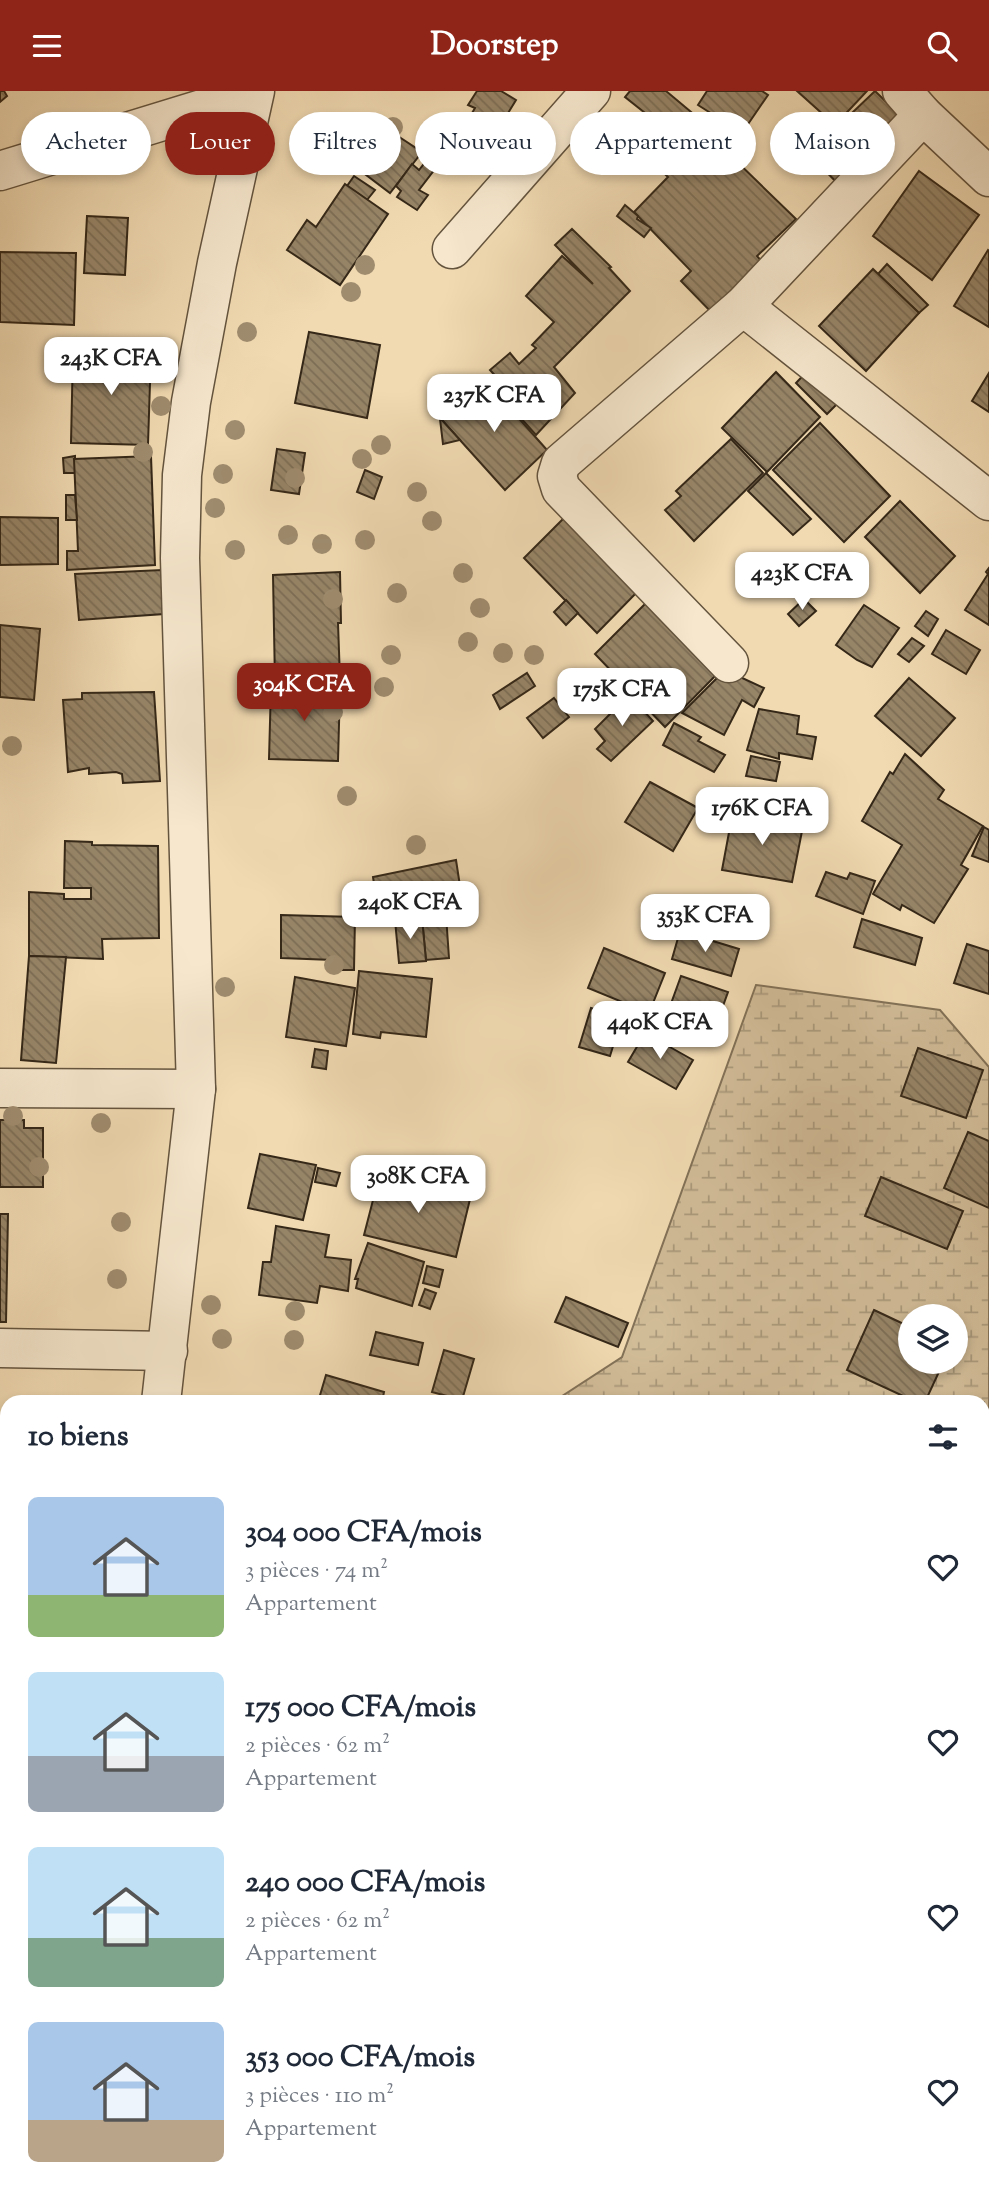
<!DOCTYPE html>
<html lang="fr">
<meta charset="utf-8">
<style>
body{margin:0;font-family:"Sorts Mill Goudy",serif;background:#f6f6f7;color:#1f2937;height:100vh;display:flex;flex-direction:column;font-size:26px;white-space:nowrap}
*{box-sizing:border-box;margin:0}
p{font-size:23px;color:#747a83}
.icon{flex:none;width:38px;height:38px;fill:none;stroke:currentColor;stroke-width:2;stroke-linecap:round;stroke-linejoin:round}
.map{position:relative;flex:1;overflow:hidden}
.panel{position:absolute;left:0px;top:1304px;width:990px;height:800px;display:flex;flex-direction:column;background:#fff;border-radius:21px 21px 0 0;box-shadow:0 4px 10px #0003}
.panel>*{flex:none}
.guide{position:absolute;left:21px;top:21px;width:948px;height:63px;display:flex;gap:14px}
.fabs{position:absolute;left:898px;top:1213px;display:grid;gap:14px}
.fabs a{display:grid;place-items:center;width:70px;height:70px;border-radius:50%;background:#fff;box-shadow:0 4px 10px #0003;font-size:35px}
.price{position:absolute;translate:-50% -60px;padding:0 16px;border-radius:14px;background:#fff;color:#222;font-size:23px;line-height:46px;filter:drop-shadow(0 2px 4px #0008)}
.price::after{content:'';position:absolute;left:50%;top:42px;width:21px;height:16px;margin-left:-10px;background:inherit;clip-path:polygon(0 0,100% 0,50% 100%)}
.price.active{background:#8f2418;color:#fff}
ul{padding:0;list-style:none}
li{display:flex;align-items:center;gap:21px;height:175px;padding:0 28px}
li span{display:grid;place-items:center;flex:none;width:196px;height:140px;border-radius:10px;color:#555}
li>.icon{margin-inline-start:auto}
span .icon{width:84px;height:84px;fill:#fffc;stroke-width:1}
li b{font-size:30px}
h2{display:flex;justify-content:space-between;align-items:center;height:84px;padding:0 28px;font-size:30px}
.tag{padding:0 24px;border-radius:32px;background:#fff;box-shadow:0 4px 10px #0003;font-size:24px;line-height:63px}
.tag.active{background:#8f2418;color:#fff}
header{display:flex;justify-content:space-between;align-items:center;height:91px;padding:0 28px;background:#8f2418;color:#fff;font-size:32px;font-weight:700}
.map>svg:first-child{display:block}
</style>
<header><svg class="icon" aria-label="menu" viewBox="0 0 24 24"><path d="M4 6h16M4 12h16M4 18h16"/></svg>Doorstep<svg class="icon" aria-label="search" viewBox="0 0 24 24"><circle cx="10" cy="10" r="6"/><path d="M15 15l6 6"/></svg></header>
<div class="map">
<svg width="989" height="2103" viewBox="0 0 989 2103">
<defs>
<pattern id="wetland-marsh" width="20" height="14" patternUnits="userSpaceOnUse" patternTransform="scale(1.75)"><rect width="20" height="14" fill="#d1bc98"/><path d="M1 5h8M5 5V1M11 12h8M15 12V8" fill="none" stroke="#aa997b"/></pattern>
<pattern id="building-back-hatch" width="6" height="6" patternUnits="userSpaceOnUse" patternTransform="scale(1.75)"><rect width="6" height="6" fill="#978568"/><path d="M-1 5l2 2M0 0l6 6M5-1l2 2" fill="none" stroke="#7c6d55"/></pattern>
</defs>
<rect width="100%" height="100%" fill="#f1dab2"/>
<filter id="stains"><feTurbulence type="fractalNoise" baseFrequency=".00286" numOctaves="4"/><feColorMatrix values="0 0 0 0 .2 0 0 0 0 .09 0 0 0 0 .02 0 0 0 .5 -.17"/></filter>
<radialGradient id="worn" r=".72"><stop offset=".6" stop-color="#630" stop-opacity="0"/><stop offset="1" stop-color="#630" stop-opacity=".3"/></radialGradient>
<path fill="url(#wetland-marsh)" stroke="#837258" stroke-width="2" fill-rule="evenodd" d="M756 894 940 919 989 976V2103H154L153 2097 984 2096V1311H553L622 1266ZM910 1225H956V1270H910Z"/>
<g fill="none" stroke-linecap="round" stroke-linejoin="round">
<g stroke="#7f6e55" stroke-width="10">
<path d="M984 1498H989"/>
<path d="M0 1764 7 1769"/>
<path d="M0 1903 7 1898"/>
</g>
</g>
<g fill="url(#building-back-hatch)" stroke="#352818" stroke-width="2">
<path d="M0 0H4L7 5 0 11Z"/>
<path d="M477 0H501L516 9 494 45 468 29 475 17 468 14Z"/>
<path d="M630 0H666L733 56 716 76 717 77 730 64 796 128 757 165 769 179 719 229 681 190 691 180 634 121 668 86 640 60 664 37 625 6Z"/>
<path d="M707 0H762L768 4 742 42 698 14Z"/>
<path d="M797 0H867L835 34Z"/>
<path d="M875 0 910 34 843 98 809 63Z"/>
<path d="M378 32 422 61 390 102 349 71Z"/>
<path d="M451 38 461 44 419 99 428 104 417 119 397 106 401 100 396 95 412 73 419 79Z"/>
<path d="M487 41 506 53 495 69 478 57Z"/>
<path d="M919 80 979 124 932 189 873 145Z"/>
<path d="M354 85 375 99 367 109 347 95Z"/>
<path d="M345 93 388 123 340 194 287 159 307 129 316 136Z"/>
<path d="M625 114 638 125 637 128 651 137 644 146 617 125Z"/>
<path d="M87 125 128 127 125 184 84 182Z"/>
<path d="M572 138 611 176 609 177 630 200 554 276 575 302 536 344 494 297 501 291 490 279 510 262 519 273 536 257 532 254 554 231 526 205 562 165 593 193 555 154Z"/>
<path d="M988 159 989 160V236L954 215Z"/>
<path d="M0 161 76 162 74 234 0 231Z"/>
<path d="M887 173 928 214 919 222 878 183Z"/>
<path d="M873 178 919 222 866 280 819 235Z"/>
<path d="M309 241 380 254 367 327 295 312Z"/>
<path d="M73 259 151 261 148 354 71 352Z"/>
<path d="M814 273 845 305 827 323 796 292Z"/>
<path d="M776 281 820 326 767 381 722 337Z"/>
<path d="M989 282V321L972 310Z"/>
<path d="M483 287 547 359 505 399 441 328Z"/>
<path d="M440 328H441L460 349 443 353Z"/>
<path d="M820 332 890 405 844 451 773 379Z"/>
<path d="M731 348 763 382 694 450 665 419 681 405 676 400Z"/>
<path d="M277 358 305 362 299 403 271 399Z"/>
<path d="M75 365V382H64L63 367Z"/>
<path d="M151 365 155 474 67 479V460H78L74 368Z"/>
<path d="M365 379 382 386 374 408 357 401Z"/>
<path d="M766 382 811 428 793 444 748 400Z"/>
<path d="M66 404H75L77 429H66Z"/>
<path d="M900 410 955 465 920 502 865 446Z"/>
<path d="M569 422 642 496 597 542 524 467Z"/>
<path d="M0 426 58 427V473L0 474Z"/>
<path d="M989 477V534L965 519 988 483 986 481Z"/>
<path d="M162 479 164 523 79 529 75 483Z"/>
<path d="M340 481 341 532H338L340 588 275 592 273 484Z"/>
<path d="M650 508 721 579 665 636 595 563Z"/>
<path d="M804 508 816 520 799 535 788 523Z"/>
<path d="M566 509 578 522 566 534 554 521Z"/>
<path d="M864 514 899 537 872 576 857 569 836 554Z"/>
<path d="M926 520 938 528 928 545 915 535Z"/>
<path d="M0 534 40 538 34 609 0 606Z"/>
<path d="M946 539 980 559 966 583 932 563Z"/>
<path d="M912 547 924 555 909 571 898 563Z"/>
<path d="M725 579 764 597 754 616 742 609 724 644 682 622Z"/>
<path d="M527 582 535 595 500 618 493 604Z"/>
<path d="M909 587 955 627 921 665 875 625Z"/>
<path d="M271 595 340 597 338 670 269 668Z"/>
<path d="M154 601 160 690 123 692 122 683 116 681 89 683V677L68 681 63 609 82 608V602Z"/>
<path d="M629 604 653 630 611 670 597 658 605 650 595 638Z"/>
<path d="M554 607 569 626 543 647 527 627Z"/>
<path d="M759 618 799 625 797 643 816 646 812 668 779 662V668L747 659Z"/>
<path d="M674 632 701 646 698 650 725 664 714 681 663 654Z"/>
<path d="M905 663 944 699 938 708 983 735 961 774 968 778 934 832 902 814 900 819 873 803 902 754 862 730 890 681 893 683Z"/>
<path d="M751 665 780 671 776 690 746 685Z"/>
<path d="M650 691 698 717 673 760 625 731Z"/>
<path d="M733 720 803 735 792 791 722 779Z"/>
<path d="M984 736 989 739V771L972 765Z"/>
<path d="M65 750 92 751V754L158 755 159 847 102 848 103 868 29 865V801L64 803V808H91V797H64Z"/>
<path d="M456 769 460 795 377 812 373 786Z"/>
<path d="M826 781 847 788 850 782 875 790 863 823 816 805Z"/>
<path d="M281 824 355 826 354 879H333V869L281 867Z"/>
<path d="M446 824 449 867 426 869 422 827Z"/>
<path d="M422 827 426 870 399 872 395 829Z"/>
<path d="M862 828 922 847 915 874 854 856Z"/>
<path d="M680 840 739 858 731 885 672 868Z"/>
<path d="M967 853 989 860V903L954 892Z"/>
<path d="M604 857 665 882 649 922 588 897Z"/>
<path d="M29 865 66 866 56 972 21 969Z"/>
<path d="M359 880 432 888 426 946 381 941 380 947 353 943Z"/>
<path d="M681 885 728 901 711 948 664 932Z"/>
<path d="M295 886 355 897 346 955 286 946Z"/>
<path d="M591 917 622 926 610 965 579 956Z"/>
<path d="M645 942 693 969 676 998 628 971Z"/>
<path d="M918 957 983 979 966 1027 901 1005Z"/>
<path d="M315 958 328 960 326 978 312 976Z"/>
<path d="M0 1029H24V1037H43V1096H0Z"/>
<path d="M968 1041 989 1050V1117L944 1097Z"/>
<path d="M260 1063 316 1074 303 1129 248 1117Z"/>
<path d="M318 1077 340 1082 336 1095 315 1091Z"/>
<path d="M380 1082 471 1104 456 1166 364 1144Z"/>
<path d="M881 1086 963 1120 947 1158 865 1125Z"/>
<path d="M0 1123H8L6 1231H0Z"/>
<path d="M276 1135 329 1144 325 1166 351 1169 348 1200 320 1195 317 1212 259 1204 263 1171H271Z"/>
<path d="M368 1152 424 1171 412 1215 356 1197 358 1188H355Z"/>
<path d="M427 1175 443 1179 439 1196 423 1192Z"/>
<path d="M425 1198 436 1202 430 1218 419 1214Z"/>
<path d="M566 1206 628 1232 618 1256 555 1231Z"/>
<path d="M874 1219 910 1236V1270H944L925 1311H916L847 1279Z"/>
<path d="M376 1241 423 1252 418 1274 370 1264Z"/>
<path d="M444 1259 474 1268 462 1309 432 1301Z"/>
<path d="M326 1284 384 1301 382 1311H318Z"/>
<path d="M0 1474 7 1487V1550L4 1552 0 1543Z"/>
<path d="M988 1802H989V1943H984V1891Z"/>
</g>
<g fill="none" stroke-linecap="round" stroke-linejoin="round">
<defs>
<g id="minor">
<path d="M902 0 923 24 989 86"/>
<path d="M0 80 254 2"/>
<path d="M452 158 591 0"/>
<path d="M743 215 989 410"/>
<path d="M729 572 561 398 557 385 561 372 743 215 923 24"/>
<path d="M0 997 196 998"/>
<path d="M0 1257 168 1260"/>
<path d="M161 1311 196 998 180 467 182 384 191 311 217 172 255 0"/>
<path d="M136 2096V2103"/>
<path d="M557 2103V2096"/>
<path d="M888 2103V2096"/>
</g>
</defs>
<use href="#minor" stroke="#64543e" stroke-width="41"/>
<use href="#minor" stroke="#f6e7cd" stroke-width="38"/>
</g>
<g fill="#9f8c6f">
<circle cx="393" cy="36" r="10"/>
<circle cx="365" cy="174" r="10"/>
<circle cx="351" cy="201" r="10"/>
<circle cx="247" cy="241" r="10"/>
<circle cx="161" cy="315" r="10"/>
<circle cx="235" cy="339" r="10"/>
<circle cx="381" cy="354" r="10"/>
<circle cx="143" cy="361" r="10"/>
<circle cx="362" cy="368" r="10"/>
<circle cx="223" cy="383" r="10"/>
<circle cx="295" cy="387" r="10"/>
<circle cx="417" cy="401" r="10"/>
<circle cx="215" cy="417" r="10"/>
<circle cx="432" cy="430" r="10"/>
<circle cx="288" cy="444" r="10"/>
<circle cx="365" cy="449" r="10"/>
<circle cx="322" cy="453" r="10"/>
<circle cx="235" cy="459" r="10"/>
<circle cx="463" cy="482" r="10"/>
<circle cx="397" cy="502" r="10"/>
<circle cx="333" cy="508" r="10"/>
<circle cx="480" cy="517" r="10"/>
<circle cx="468" cy="551" r="10"/>
<circle cx="503" cy="562" r="10"/>
<circle cx="391" cy="564" r="10"/>
<circle cx="534" cy="564" r="10"/>
<circle cx="384" cy="596" r="10"/>
<circle cx="333" cy="621" r="10"/>
<circle cx="12" cy="655" r="10"/>
<circle cx="347" cy="705" r="10"/>
<circle cx="416" cy="754" r="10"/>
<circle cx="334" cy="874" r="10"/>
<circle cx="225" cy="896" r="10"/>
<circle cx="13" cy="1025" r="10"/>
<circle cx="101" cy="1032" r="10"/>
<circle cx="39" cy="1076" r="10"/>
<circle cx="121" cy="1131" r="10"/>
<circle cx="117" cy="1188" r="10"/>
<circle cx="211" cy="1214" r="10"/>
<circle cx="295" cy="1220" r="10"/>
<circle cx="222" cy="1248" r="10"/>
<circle cx="294" cy="1249" r="10"/>
</g>
<rect width="100%" height="100%" filter="url(#stains)"/>
<rect width="100%" height="100%" fill="url(#worn)"/>
</svg>
<div class="fabs">
<a><svg class="icon" aria-label="layers" viewBox="0 0 24 24"><path d="M12 4l9 5-9 5-9-5zM3 14l9 5 9-5"/></svg></a>
</div>
<b class="price" style="left:111px;top:306px">243K CFA</b>
<b class="price" style="left:494px;top:343px">237K CFA</b>
<b class="price" style="left:802px;top:521px">423K CFA</b>
<b class="price active" style="left:304px;top:632px">304K CFA</b>
<b class="price" style="left:622px;top:637px">175K CFA</b>
<b class="price" style="left:762px;top:756px">176K CFA</b>
<b class="price" style="left:410px;top:850px">240K CFA</b>
<b class="price" style="left:705px;top:863px">353K CFA</b>
<b class="price" style="left:660px;top:970px">440K CFA</b>
<b class="price" style="left:418px;top:1124px">308K CFA</b>
<div class="guide">
<a class="tag">Acheter</a>
<a class="tag active">Louer</a>
<a class="tag">Filtres</a>
<a class="tag">Nouveau</a>
<a class="tag">Appartement</a>
<a class="tag">Maison</a>
</div>
<section class="panel">
<h2>10 biens<svg class="icon" aria-label="filters" viewBox="0 0 24 24"><path d="M4 7h16M4 17h16"/><circle cx="9" cy="7" r="2"/><circle cx="15" cy="17" r="2"/></svg></h2>
<ul>
<li><span style="background:linear-gradient(#a9c7e8 70%,#8fb573 0)"><svg class="icon" aria-label="home" viewBox="0 0 24 24"><path d="M3 11l9-7 9 7M6 9v11h12V9"/></svg></span><div><b>304 000 CFA/mois</b><p>3 pièces · 74 m²</p><p>Appartement</p></div><svg class="icon" aria-label="heart" viewBox="0 0 24 24"><path d="M12 20l-8-8c-3-5 5-10 8-4 3-6 11-1 8 4z"/></svg></li>
<li><span style="background:linear-gradient(#bfe0f5 60%,#9aa5b1 0)"><svg class="icon" aria-label="home" viewBox="0 0 24 24"><path d="M3 11l9-7 9 7M6 9v11h12V9"/></svg></span><div><b>175 000 CFA/mois</b><p>2 pièces · 62 m²</p><p>Appartement</p></div><svg class="icon" aria-label="heart" viewBox="0 0 24 24"><path d="M12 20l-8-8c-3-5 5-10 8-4 3-6 11-1 8 4z"/></svg></li>
<li><span style="background:linear-gradient(#bfe0f5 65%,#7fa58c 0)"><svg class="icon" aria-label="home" viewBox="0 0 24 24"><path d="M3 11l9-7 9 7M6 9v11h12V9"/></svg></span><div><b>240 000 CFA/mois</b><p>2 pièces · 62 m²</p><p>Appartement</p></div><svg class="icon" aria-label="heart" viewBox="0 0 24 24"><path d="M12 20l-8-8c-3-5 5-10 8-4 3-6 11-1 8 4z"/></svg></li>
<li><span style="background:linear-gradient(#a9c7e8 70%,#b9a48a 0)"><svg class="icon" aria-label="home" viewBox="0 0 24 24"><path d="M3 11l9-7 9 7M6 9v11h12V9"/></svg></span><div><b>353 000 CFA/mois</b><p>3 pièces · 110 m²</p><p>Appartement</p></div><svg class="icon" aria-label="heart" viewBox="0 0 24 24"><path d="M12 20l-8-8c-3-5 5-10 8-4 3-6 11-1 8 4z"/></svg></li>
</ul>
</section>
</div>
